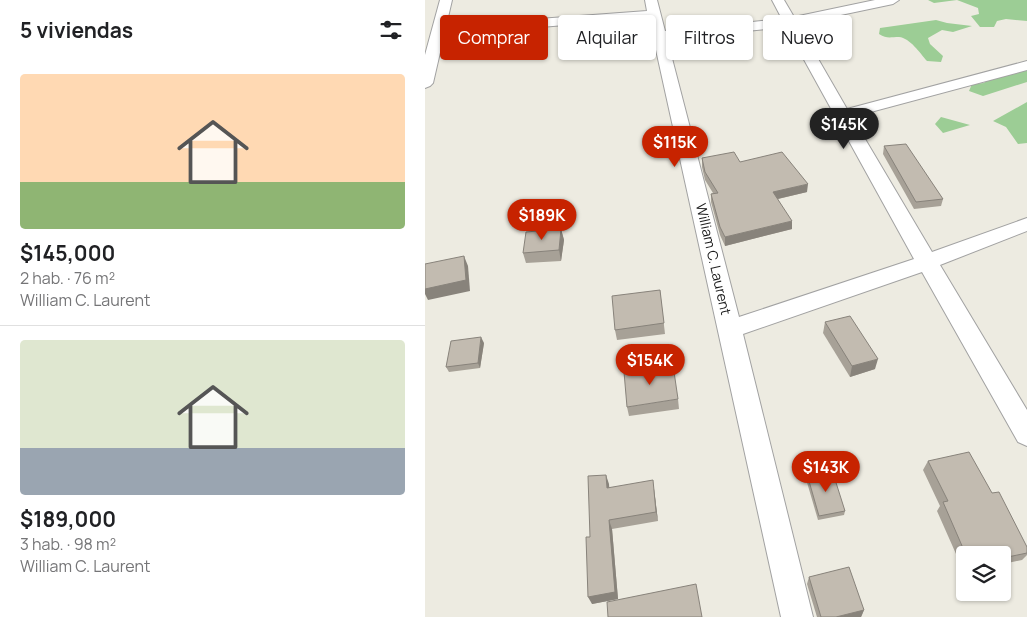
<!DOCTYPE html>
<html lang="es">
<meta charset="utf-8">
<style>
body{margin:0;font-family:Manrope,sans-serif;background:#f2f2f2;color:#202124;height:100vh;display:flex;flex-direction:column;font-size:19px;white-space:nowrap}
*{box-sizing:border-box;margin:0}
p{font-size:16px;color:#757577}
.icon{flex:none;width:28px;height:28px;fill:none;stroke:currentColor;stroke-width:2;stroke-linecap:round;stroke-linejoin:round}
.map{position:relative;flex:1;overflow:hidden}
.side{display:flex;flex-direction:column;background:#fff;width:425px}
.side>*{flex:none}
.guide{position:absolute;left:15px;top:15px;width:475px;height:45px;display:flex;gap:10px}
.controls{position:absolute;left:531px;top:546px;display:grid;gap:10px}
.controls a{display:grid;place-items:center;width:55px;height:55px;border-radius:5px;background:#fff;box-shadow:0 1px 4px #0004;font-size:25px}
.price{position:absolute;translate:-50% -42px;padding:0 11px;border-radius:18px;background:#c72300;color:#fff;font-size:16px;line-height:32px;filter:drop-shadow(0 1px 2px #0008)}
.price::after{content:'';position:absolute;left:50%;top:30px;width:15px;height:11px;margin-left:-8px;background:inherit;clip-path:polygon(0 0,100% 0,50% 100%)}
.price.on{background:#222;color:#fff}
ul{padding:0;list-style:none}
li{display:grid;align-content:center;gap:10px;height:265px;padding:0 20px}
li+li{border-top:1px solid #e0e0e0}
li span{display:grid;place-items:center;height:155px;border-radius:5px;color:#555}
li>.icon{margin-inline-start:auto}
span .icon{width:90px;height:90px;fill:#fffc;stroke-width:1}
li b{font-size:21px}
h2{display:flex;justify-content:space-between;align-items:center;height:60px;padding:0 20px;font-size:21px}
.tag{padding:0 18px;border-radius:5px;background:#fff;box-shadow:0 1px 4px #0004;font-size:18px;line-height:45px}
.tag.on{background:#c72300;color:#fff}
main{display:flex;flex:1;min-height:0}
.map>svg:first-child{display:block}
</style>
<main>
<section class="side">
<h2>5 viviendas<svg class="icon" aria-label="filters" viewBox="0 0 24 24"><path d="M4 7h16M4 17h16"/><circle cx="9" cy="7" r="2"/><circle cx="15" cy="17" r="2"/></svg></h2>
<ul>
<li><span style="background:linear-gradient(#ffd9b3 70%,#8fb573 0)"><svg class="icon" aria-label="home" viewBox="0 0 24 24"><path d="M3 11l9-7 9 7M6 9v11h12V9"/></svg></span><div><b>$145,000</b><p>2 hab. · 76 m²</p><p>William C. Laurent</p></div></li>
<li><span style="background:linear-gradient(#dfe7d0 70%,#9aa5b1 0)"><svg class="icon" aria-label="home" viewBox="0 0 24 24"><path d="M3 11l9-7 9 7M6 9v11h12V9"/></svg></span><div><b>$189,000</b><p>3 hab. · 98 m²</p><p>William C. Laurent</p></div></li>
</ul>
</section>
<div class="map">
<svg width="602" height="617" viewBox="0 0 602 617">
<rect width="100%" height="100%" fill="#edebe1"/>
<g fill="#9ccd95">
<path d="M503 0H602V21L581 19 572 21 569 27H555L546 16 554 14 553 8 532 0 509 3Z"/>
<path d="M511 20 522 23 547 26 528 32 517 30 503 38 505 44 518 56 516 62 502 61C495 53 485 38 474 37 465 37 462 39 454 34L455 28Z"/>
<path d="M602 65V82L558 96 544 91 547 84 559 83 569 71Z"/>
<path d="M602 102V143L593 144 581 127 568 121Z"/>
<path d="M516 117 545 125 518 133 510 124Z"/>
</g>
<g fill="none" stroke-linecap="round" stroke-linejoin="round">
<defs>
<path id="minor" d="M15 0H27L21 26 222 11 220 0H232L240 31 357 19 347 0H359L369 17 450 0H474L468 4 373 24 422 109 602 61V70L427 117 507 252 602 218V231L515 265 602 410V446L593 442 497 272 318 334 388 617H356L224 18 19 35 8 83 5 86 0 88V55ZM361 27 489 259 314 317 242 39Z"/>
</defs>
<use href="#minor" stroke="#a2a2a2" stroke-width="2"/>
<use href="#minor" fill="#fff" fill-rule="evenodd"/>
</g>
<g fill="#a7a197">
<path d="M459 146 518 199 516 206 489 209 458 154Z"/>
<path d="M277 158 315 162 382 192 353 199 367 229 300 246 295 235 286 202V194L288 193 280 180 277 167Z"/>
<path d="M136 229 139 240 136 261 101 263 98 253Z"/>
<path d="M235 290 240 334 192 340 190 330Z"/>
<path d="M400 322 450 369 425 377 398 333Z"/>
<path d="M59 343 55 368 24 372 21 367Z"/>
<path d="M253 399 254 409 204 416 202 407Z"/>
<path d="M503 461 567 493 602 547V555L597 560 578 564V555H540V572H539L512 511 515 506 498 470Z"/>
<path d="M382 474 420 511 419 515 393 520 381 479Z"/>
<path d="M181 475 184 488 229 489 233 521 187 529 193 599 167 604 165 537Z"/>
<path d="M384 577 439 610 436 617H392L382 584Z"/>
</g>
<g fill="#88837b">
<path d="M383 184 382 192 348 200V192Z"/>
<path d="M367 221V229L300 246V237Z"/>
<path d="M136 229 139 240 136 261 134 250Z"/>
<path d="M39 256 43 266 45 291 3 300 0 294V289Z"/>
<path d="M56 337 59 343 55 368 53 363Z"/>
<path d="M453 359 450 369 425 377 427 366Z"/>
<path d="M181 475 184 484 185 497 182 488Z"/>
<path d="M228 480 229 489 233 521 231 512Z"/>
<path d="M184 520 187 529 193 599 167 604 163 597Z"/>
<path d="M439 610 436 617H411Z"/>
</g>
<g fill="#c2bbb0" stroke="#88837b">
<path d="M481 144 518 199 491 202 459 146Z"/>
<path d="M309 152 315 162 357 152 383 184 348 192 367 221 300 237 295 227 286 194 293 193 280 172 277 158Z"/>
<path d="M136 229 134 250 98 253 101 232Z"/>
<path d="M39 256 41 280 0 289V264Z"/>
<path d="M235 290 239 323 190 330 187 296Z"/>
<path d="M425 316 453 359 427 366 400 322Z"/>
<path d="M56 337 53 363 21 367 26 341Z"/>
<path d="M248 365 253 399 202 407 199 372Z"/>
<path d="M544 452 567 493 574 492 602 547V553L578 558V555H541L518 502 523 501 503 461Z"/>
<path d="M407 470 420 511 394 516 382 474Z"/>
<path d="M181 475 182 488 228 480 231 512 184 520 190 592 163 597 161 537H165L163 476Z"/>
<path d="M424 567 439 610 411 617H396L384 577Z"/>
<path d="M271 584 277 617H183L182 602Z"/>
</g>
<g text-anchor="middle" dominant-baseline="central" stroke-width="4.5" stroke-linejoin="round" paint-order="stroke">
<g font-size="14" fill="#1b1b1b" stroke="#fff">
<text transform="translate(289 259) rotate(77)">William C. Laurent</text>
</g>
</g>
</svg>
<div class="controls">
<a><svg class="icon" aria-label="layers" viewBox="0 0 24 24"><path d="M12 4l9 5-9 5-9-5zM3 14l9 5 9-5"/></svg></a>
</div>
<b class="price on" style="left:419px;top:150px">$145K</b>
<b class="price" style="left:250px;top:168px">$115K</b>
<b class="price" style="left:117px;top:241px">$189K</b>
<b class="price" style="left:225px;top:386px">$154K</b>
<b class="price" style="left:401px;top:493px">$143K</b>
<div class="guide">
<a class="tag on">Comprar</a>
<a class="tag">Alquilar</a>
<a class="tag">Filtros</a>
<a class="tag">Nuevo</a>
</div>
</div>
</main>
